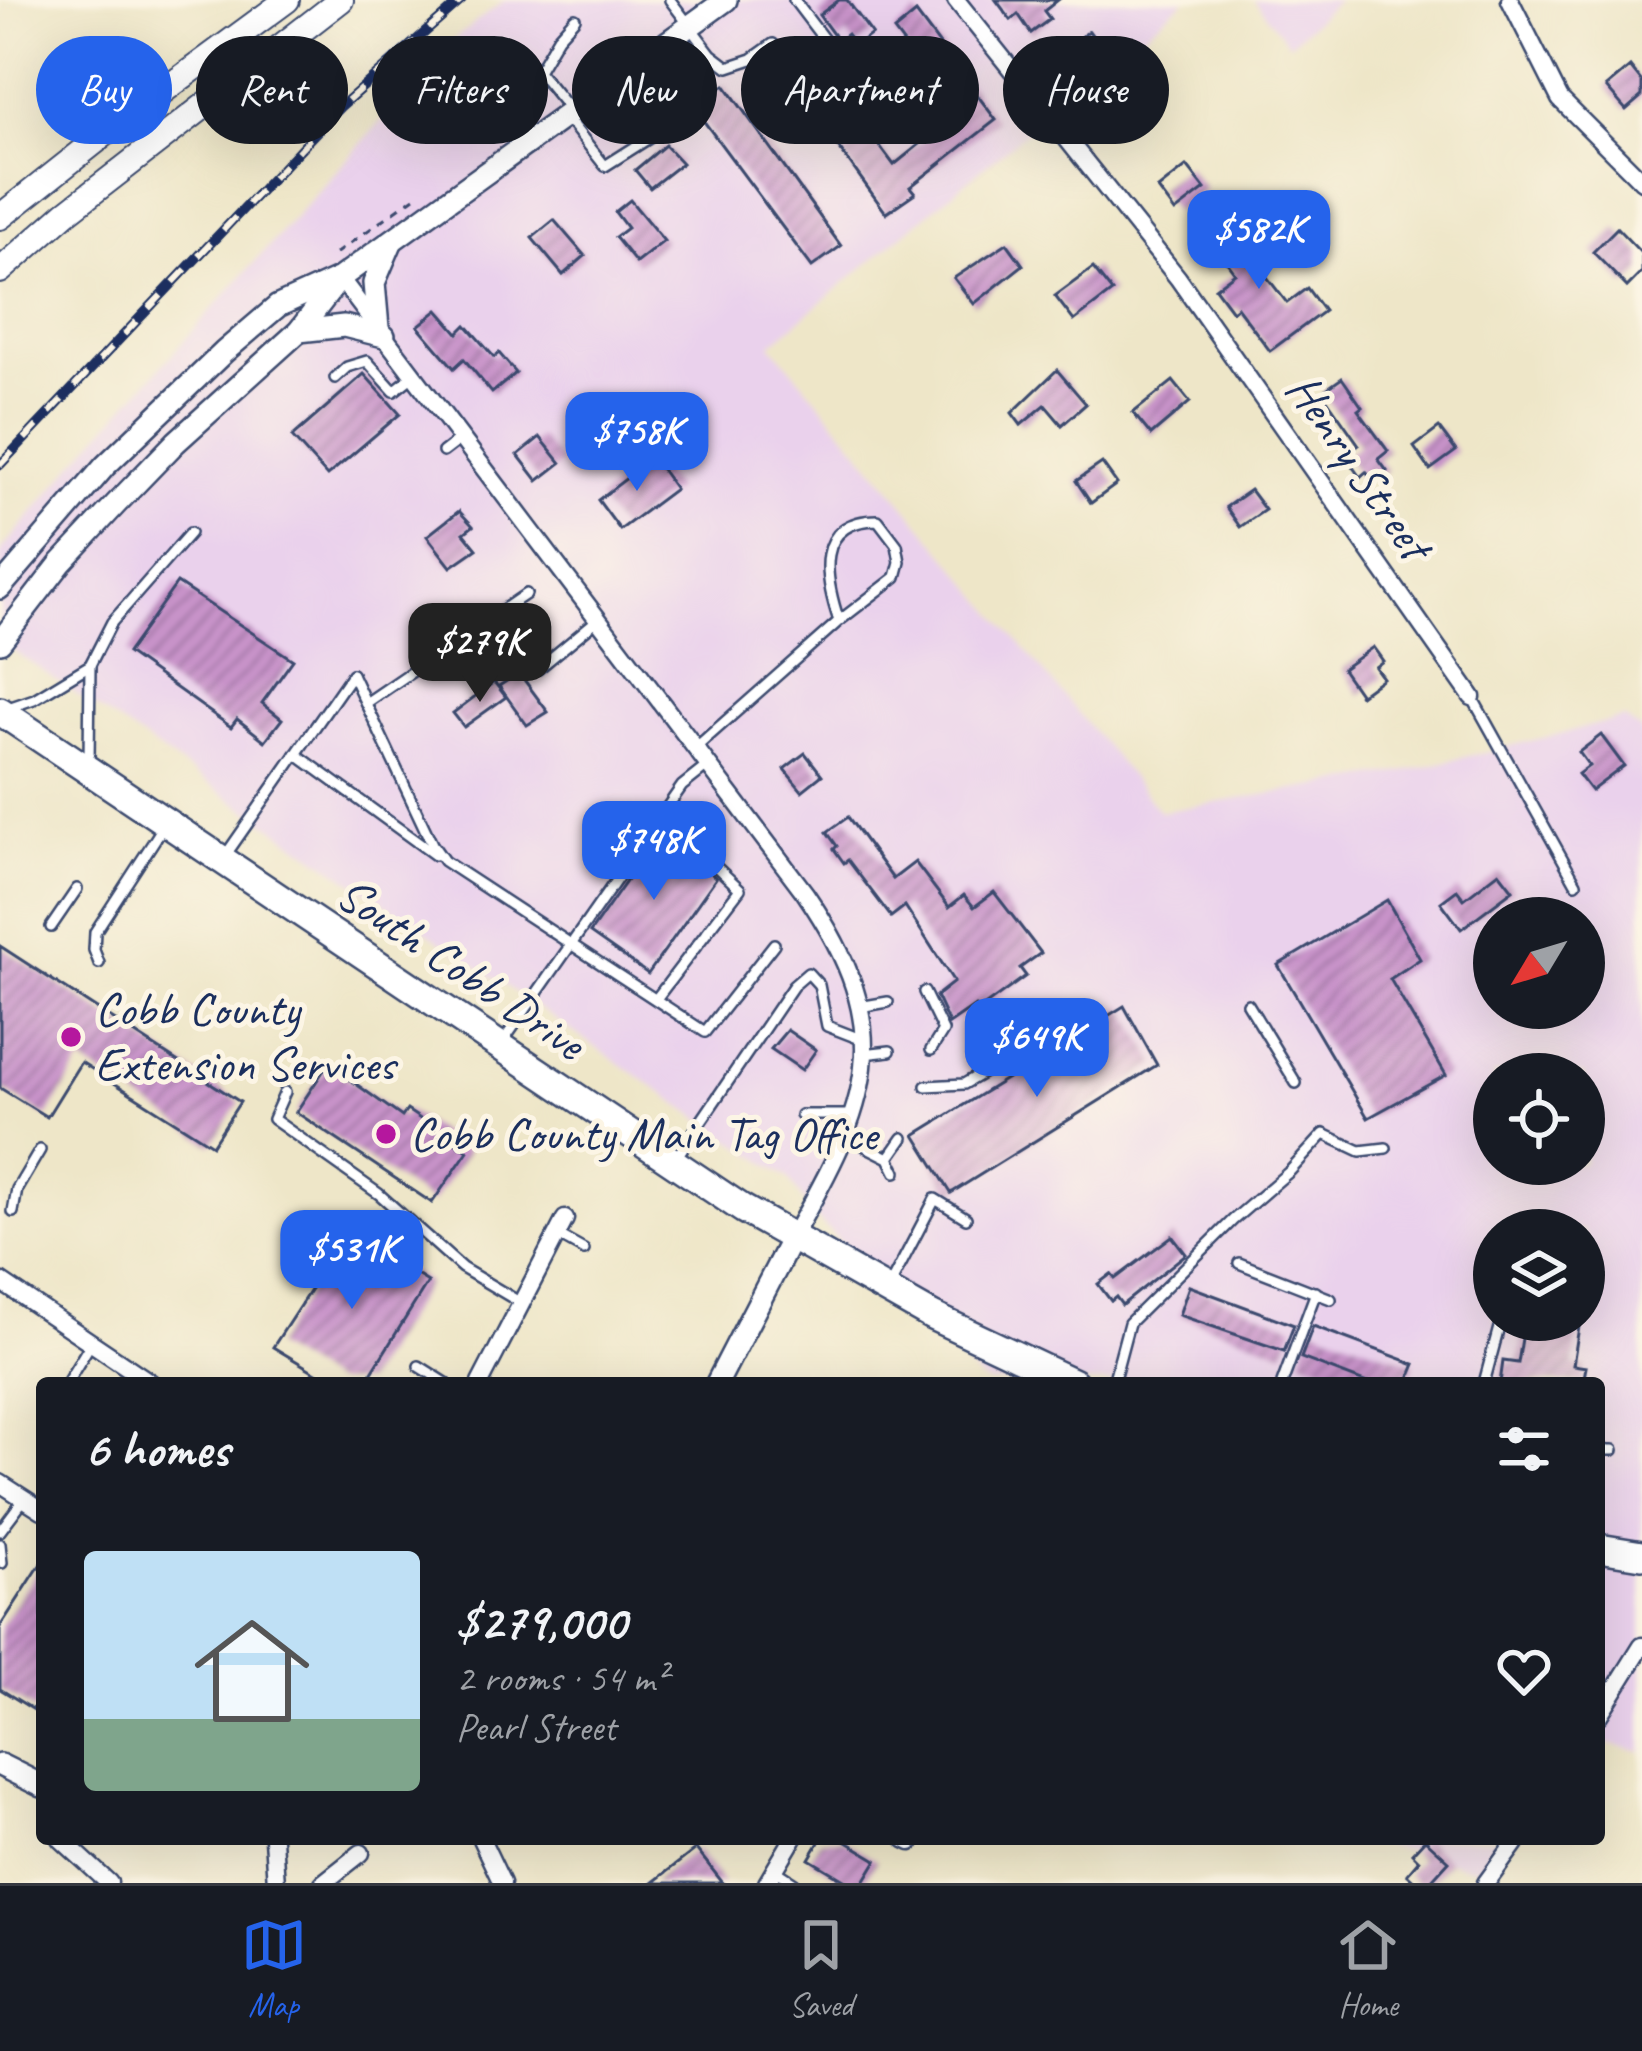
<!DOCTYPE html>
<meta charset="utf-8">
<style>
body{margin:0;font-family:Caveat,sans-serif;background:#242831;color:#f1f3f6;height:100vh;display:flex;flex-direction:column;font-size:45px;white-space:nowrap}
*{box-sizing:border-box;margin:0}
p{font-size:39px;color:#9ea1a6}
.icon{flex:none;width:66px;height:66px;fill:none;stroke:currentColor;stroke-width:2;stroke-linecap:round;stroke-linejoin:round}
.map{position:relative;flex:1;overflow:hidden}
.sheet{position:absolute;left:36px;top:1377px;width:1569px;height:468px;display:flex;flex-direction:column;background:#171b24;border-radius:12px;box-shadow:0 12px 48px #0002}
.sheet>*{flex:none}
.top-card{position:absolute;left:36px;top:36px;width:1572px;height:108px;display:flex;gap:24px}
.needle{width:78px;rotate:232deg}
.buttons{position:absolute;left:1473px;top:897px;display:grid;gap:24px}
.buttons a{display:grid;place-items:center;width:132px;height:132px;border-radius:50%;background:#171b24;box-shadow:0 12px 48px #0002;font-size:60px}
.price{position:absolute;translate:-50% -102px;padding:0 27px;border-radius:24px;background:#2563eb;color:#fff;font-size:39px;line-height:78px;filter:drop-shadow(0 3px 6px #0008)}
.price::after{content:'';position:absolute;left:50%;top:72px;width:36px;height:27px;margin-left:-18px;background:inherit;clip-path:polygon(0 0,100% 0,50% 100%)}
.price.active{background:#222;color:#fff}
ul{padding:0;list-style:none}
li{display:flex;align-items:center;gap:36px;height:300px;padding:0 48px}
li span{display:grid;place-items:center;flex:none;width:336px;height:240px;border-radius:12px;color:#555}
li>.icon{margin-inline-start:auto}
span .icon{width:144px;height:144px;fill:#fffc;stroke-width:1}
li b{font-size:51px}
h2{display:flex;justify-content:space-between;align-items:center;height:144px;padding:0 48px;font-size:51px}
.tag{padding:0 42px;border-radius:54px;background:#171b24;box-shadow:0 12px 48px #0002;font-size:42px;line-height:108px}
.tag.active{background:#2563eb;color:#fff}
.tabs{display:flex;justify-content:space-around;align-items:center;height:168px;border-top:3px solid #363941;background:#171b24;font-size:33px;color:#9ea1a6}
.tabs a{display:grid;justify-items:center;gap:6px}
.tabs .active{color:#2563eb}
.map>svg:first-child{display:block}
</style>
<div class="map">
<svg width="1642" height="1883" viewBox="0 0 1642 1883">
<defs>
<pattern id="building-hatch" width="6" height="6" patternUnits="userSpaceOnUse" patternTransform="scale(3)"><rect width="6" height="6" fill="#c893c9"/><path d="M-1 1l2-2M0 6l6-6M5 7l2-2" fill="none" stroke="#a278a6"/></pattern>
</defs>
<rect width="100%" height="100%" fill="#fcf5e5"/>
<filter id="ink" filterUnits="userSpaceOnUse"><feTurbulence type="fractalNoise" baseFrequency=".00833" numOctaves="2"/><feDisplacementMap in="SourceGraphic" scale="24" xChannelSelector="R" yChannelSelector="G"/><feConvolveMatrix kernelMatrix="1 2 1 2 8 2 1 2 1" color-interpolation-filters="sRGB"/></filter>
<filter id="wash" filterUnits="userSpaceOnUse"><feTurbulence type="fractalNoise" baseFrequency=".004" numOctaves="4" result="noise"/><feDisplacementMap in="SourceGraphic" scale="48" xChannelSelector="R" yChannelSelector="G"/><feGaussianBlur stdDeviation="2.7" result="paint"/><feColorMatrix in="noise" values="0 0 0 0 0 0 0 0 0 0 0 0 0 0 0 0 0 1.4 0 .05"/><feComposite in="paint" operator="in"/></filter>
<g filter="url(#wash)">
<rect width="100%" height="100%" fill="#eee6c8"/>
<g fill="#ead1ec" fill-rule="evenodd">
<path d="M505 0H1185L771 344 1160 812 1408 771 1624 718 1642 731V1752L1599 1742V1383H988L981 1380 814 1216 788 1178 0 642V552L87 449 457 37ZM1494 918H1584V1008H1494ZM1494 1074H1584V1164H1494ZM1494 1230H1584V1320H1494Z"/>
<path d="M1254 0H1338L1289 44Z"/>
<path d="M1359 1839H1512L1491 1872Z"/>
</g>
<g id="blocks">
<g fill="url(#building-hatch)">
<path d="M839 0H847L872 34 856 46 847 34 838 41 819 15Z"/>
<path d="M996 0H1058L1044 11 1050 19 1031 33 1018 14 1011 20Z"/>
<path d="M916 13 996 120 910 187 915 193 886 213 820 122 847 102 894 165 957 114 894 31Z"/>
<path d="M1089 31 1100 46 1062 76 1050 60Z"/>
<path d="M499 45 517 66 473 102 456 81Z"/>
<path d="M1630 67 1642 82V96L1626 110 1606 87Z"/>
<path d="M725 85 841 246 812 267 694 108Z"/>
<path d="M665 145 682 163 650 188 635 170Z"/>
<path d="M1187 166 1205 189 1175 212 1158 189Z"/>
<path d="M630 200 664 241 636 263 615 237 627 228 615 212Z"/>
<path d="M1228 217 1244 239 1240 242 1287 303 1307 288 1324 311 1270 351 1237 307 1232 311 1215 288 1235 273 1206 234Z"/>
<path d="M554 220 585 256 563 275 532 238Z"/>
<path d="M1617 228 1642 254V272L1627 287 1593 252Z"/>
<path d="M1007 243 1023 265 974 304 954 278Z"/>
<path d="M1093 268 1112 292 1074 321 1055 296Z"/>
<path d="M438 310 458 333 466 325 494 357 499 353 516 373 492 393 464 359 454 368 418 326Z"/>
<path d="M1057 370 1086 404 1062 425 1045 405 1021 425 1012 413Z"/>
<path d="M364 374 400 414 327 476 292 437Z"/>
<path d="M1342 378 1362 407 1358 410 1388 451 1378 459 1387 471 1373 481 1366 472 1360 477 1345 456 1359 445 1322 392Z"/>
<path d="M1173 381 1190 402 1151 435 1133 413Z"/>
<path d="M1439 428 1456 451 1430 470 1414 447Z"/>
<path d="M540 437 561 463 538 481 518 455Z"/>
<path d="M653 458 675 489 620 530 598 500Z"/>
<path d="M1102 463 1117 484 1091 503 1076 481Z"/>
<path d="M1250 490 1265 510 1240 527 1226 507Z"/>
<path d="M459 511 473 526 464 533 477 549 451 567 427 536Z"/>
<path d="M177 583 293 660 262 703 282 719 265 741 237 719 231 727 127 653Z"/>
<path d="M1373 647 1383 661 1375 667 1383 678 1360 695 1342 669Z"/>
<path d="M519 673 548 712 527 725 499 686Z"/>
<path d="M494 682 506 697 464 727 453 713Z"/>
<path d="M1601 735 1624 766 1591 791 1578 774 1589 766 1579 752Z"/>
<path d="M805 753 822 775 802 791 784 769Z"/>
<path d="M848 817 893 879 915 862 949 907 964 895 974 907 994 892 1041 953 1020 968 1026 976 979 1010 975 1006 949 1024 936 996 954 982 905 906 891 917 848 860 844 863 834 849 837 846 827 832Z"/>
<path d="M663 829 716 878 648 974 590 933Z"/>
<path d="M1499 872 1513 890 1461 929 1441 902 1457 890 1464 899Z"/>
<path d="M1387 900 1420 959 1390 979 1446 1075 1368 1118 1278 965Z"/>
<path d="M0 946 240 1102 212 1145 81 1062 47 1117 0 1088Z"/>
<path d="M1124 1006 1157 1065 951 1193 915 1135Z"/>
<path d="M787 1030 816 1050 802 1070 771 1049Z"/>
<path d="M328 1064 402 1117 407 1110 468 1151 432 1203 296 1112Z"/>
<path d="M348 1232 370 1246 377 1237 401 1251 394 1261 428 1282 365 1383H333L273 1347Z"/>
<path d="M1172 1236 1186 1254 1122 1305 1116 1297 1111 1301 1098 1284 1111 1274 1115 1279Z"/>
<path d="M1189 1286 1294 1325 1284 1351 1179 1315Z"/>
<path d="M1525 1320H1580L1573 1365 1586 1367 1583 1383H1500L1503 1361 1518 1363Z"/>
<path d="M1313 1326 1415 1364 1407 1383H1367L1301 1358Z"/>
<path d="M42 1562V1715L0 1689V1627Z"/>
<path d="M821 1839H842L877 1860 863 1883H849L809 1859Z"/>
<path d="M1425 1839 1449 1861 1429 1883H1417L1407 1874 1419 1860 1412 1853Z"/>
<path d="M696 1849 723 1883H652Z"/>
</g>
</g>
</g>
<g filter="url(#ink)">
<use href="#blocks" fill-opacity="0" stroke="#3b4a6e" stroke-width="3"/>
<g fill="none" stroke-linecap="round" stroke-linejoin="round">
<defs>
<g id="service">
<path d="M670 0 711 54 728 67 752 59 773 44"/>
<path d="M794 0 835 54"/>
<path d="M569 109 538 71 558 37 575 18"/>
<path d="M566 117 605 166 654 135 663 122 628 72"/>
<path d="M335 378 347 367 367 361 394 391 413 376"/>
<path d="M443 452 460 439"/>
<path d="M538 669 596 621"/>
<path d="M352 674 432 844 444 861 705 1032 774 944"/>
<path d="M1472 697 1576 883"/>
<path d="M366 703 526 594"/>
<path d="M5 709 34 699 90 665"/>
<path d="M693 750 839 621 896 577 900 562 897 545 878 520C813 520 825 579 839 621"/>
<path d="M296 754 435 855"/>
<path d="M89 762 90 665 112 622 190 533"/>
<path d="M225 856 352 674"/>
<path d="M51 927 77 889"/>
<path d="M99 963 94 950 95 932 163 827"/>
<path d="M924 992 943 1031 931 1050"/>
<path d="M656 999 740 889 661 815"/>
<path d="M1248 1004 1296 1083"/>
<path d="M859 1007 888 1002"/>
<path d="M502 1043 682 786 706 767"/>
<path d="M863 1054 890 1051"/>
<path d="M926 1086 964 1084 1005 1060"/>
<path d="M285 1092 273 1119 379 1194 462 1268 521 1303"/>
<path d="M801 1115H855"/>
<path d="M847 1137 889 1158 896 1172"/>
<path d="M676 1158 793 986 808 973 819 985 827 1026 863 1040"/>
<path d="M889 1158 903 1138"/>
<path d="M13 1212 17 1189 40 1150"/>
<path d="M557 1235 584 1250"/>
<path d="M1239 1263 1331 1299"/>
<path d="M890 1285 935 1199 966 1218"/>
<path d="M419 1366 446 1383"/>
<path d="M68 1381 91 1343"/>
<path d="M1113 1383 1129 1323 1233 1220 1290 1171 1324 1134 1360 1151 1386 1148"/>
<path d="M1282 1383 1316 1292"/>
<path d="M1484 1383 1501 1320"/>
<path d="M1599 1450H1613"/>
<path d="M0 1531 24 1499"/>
<path d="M0 1544 2 1563"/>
<path d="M775 1870 795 1883"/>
</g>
<g id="minor">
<path d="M956 0 1178 278 1472 697"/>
<path d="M1510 0 1560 99 1642 181"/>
<path d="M340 278 805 893C900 1032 869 1104 792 1238"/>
<path d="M0 1281 151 1383"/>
<path d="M480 1383 565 1219"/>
<path d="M0 1483 42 1510"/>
<path d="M1599 1715 1642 1646"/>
<path d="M61 1839 109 1883"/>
<path d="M273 1839 276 1883"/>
<path d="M481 1839 502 1883"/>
<path d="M905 1839 911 1842"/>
<path d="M323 1883 361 1853"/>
<path d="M767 1883 793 1839"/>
<path d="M1486 1883 1518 1839"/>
</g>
<g id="tertiary">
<path d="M378 328 374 283 391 243"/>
<path d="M299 331 344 326 384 336"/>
<path d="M0 588 105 466 224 352 278 306 340 278 726 0"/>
<path d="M0 642 61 563 116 504 176 442 299 331 336 283"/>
<path d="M717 1383 792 1238"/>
<path d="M0 1765 42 1786"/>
</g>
<g id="secondary">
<path d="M0 217 106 133 287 0"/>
<path d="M0 271 66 213 341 0"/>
</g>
<g id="primary">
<path d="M0 711 743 1209 932 1316 1074 1383"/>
<path d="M1599 1548 1642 1555"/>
</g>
</defs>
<use href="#service" stroke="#3b4a6e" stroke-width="14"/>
<use href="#minor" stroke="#3b4a6e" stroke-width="21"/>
<use href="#tertiary" stroke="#3b4a6e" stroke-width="26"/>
<use href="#secondary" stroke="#3b4a6e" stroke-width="28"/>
<use href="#primary" stroke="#3b4a6e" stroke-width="32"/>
<g stroke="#3b4a6e" stroke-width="3" stroke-dasharray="9 9" stroke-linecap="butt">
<path d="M574 83 590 71"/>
<path d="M335 254 415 197"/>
</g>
<use href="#service" stroke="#fff" stroke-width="9"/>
<use href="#minor" stroke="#fff" stroke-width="16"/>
<use href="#tertiary" stroke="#fff" stroke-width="21"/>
<use href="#secondary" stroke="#fff" stroke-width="24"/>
<use href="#primary" stroke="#fff" stroke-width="27"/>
<defs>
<path id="rail" d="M0 465 340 107 462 0"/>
</defs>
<use href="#rail" stroke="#1b2f5e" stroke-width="10"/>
<use href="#rail" stroke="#fcf5e5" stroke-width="6" stroke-dasharray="18" stroke-linecap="butt"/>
</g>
</g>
<g fill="#b5179e" stroke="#fcf5e5" stroke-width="4.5">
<circle cx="71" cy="1037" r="12"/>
<circle cx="386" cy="1134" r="12"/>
</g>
<g text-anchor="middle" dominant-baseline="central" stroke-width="10" stroke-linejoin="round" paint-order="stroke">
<g font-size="48" fill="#1b2f5e" stroke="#fcf5e5">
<text transform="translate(1359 466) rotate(55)">Henry Street</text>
<text transform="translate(461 968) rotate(34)">South Cobb Drive</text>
</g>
<g font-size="48" fill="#1b2f5e" stroke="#fcf5e5" text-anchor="start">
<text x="95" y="1009">Cobb County<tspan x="95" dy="55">Extension Services</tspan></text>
<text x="410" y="1134">Cobb County Main Tag Office</text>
</g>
</g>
</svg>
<div class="buttons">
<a><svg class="needle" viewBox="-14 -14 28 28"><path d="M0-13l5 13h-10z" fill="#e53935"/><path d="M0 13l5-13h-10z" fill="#9ea1a6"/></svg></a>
<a><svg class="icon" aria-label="locate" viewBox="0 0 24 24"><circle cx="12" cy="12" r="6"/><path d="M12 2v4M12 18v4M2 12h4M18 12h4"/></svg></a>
<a><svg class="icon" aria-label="layers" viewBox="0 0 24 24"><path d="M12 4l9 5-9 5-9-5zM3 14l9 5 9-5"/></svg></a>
</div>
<b class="price" style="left:1259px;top:292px">$582K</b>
<b class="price" style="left:637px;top:494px">$758K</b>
<b class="price active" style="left:480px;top:705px">$279K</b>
<b class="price" style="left:654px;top:903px">$748K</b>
<b class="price" style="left:1037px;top:1100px">$649K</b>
<b class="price" style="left:352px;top:1312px">$531K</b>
<div class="top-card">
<a class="tag active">Buy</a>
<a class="tag">Rent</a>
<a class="tag">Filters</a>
<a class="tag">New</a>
<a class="tag">Apartment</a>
<a class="tag">House</a>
</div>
<section class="sheet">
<h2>6 homes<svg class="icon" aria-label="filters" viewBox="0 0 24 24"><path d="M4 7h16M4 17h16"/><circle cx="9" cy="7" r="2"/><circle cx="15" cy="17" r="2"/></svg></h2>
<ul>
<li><span style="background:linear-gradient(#bfe0f5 70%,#7fa58c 0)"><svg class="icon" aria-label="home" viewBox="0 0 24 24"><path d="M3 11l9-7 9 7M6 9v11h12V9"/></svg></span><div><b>$279,000</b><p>2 rooms · 54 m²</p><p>Pearl Street</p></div><svg class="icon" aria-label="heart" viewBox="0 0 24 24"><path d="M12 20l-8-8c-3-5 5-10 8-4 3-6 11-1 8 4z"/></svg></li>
</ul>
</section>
</div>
<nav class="tabs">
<a class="active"><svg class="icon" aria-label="map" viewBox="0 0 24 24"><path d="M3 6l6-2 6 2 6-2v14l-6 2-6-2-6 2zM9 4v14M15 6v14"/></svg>Map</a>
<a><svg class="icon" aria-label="saved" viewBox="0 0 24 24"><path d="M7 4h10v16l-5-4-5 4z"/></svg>Saved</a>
<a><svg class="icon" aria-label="home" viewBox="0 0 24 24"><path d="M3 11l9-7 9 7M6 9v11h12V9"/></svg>Home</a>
</nav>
